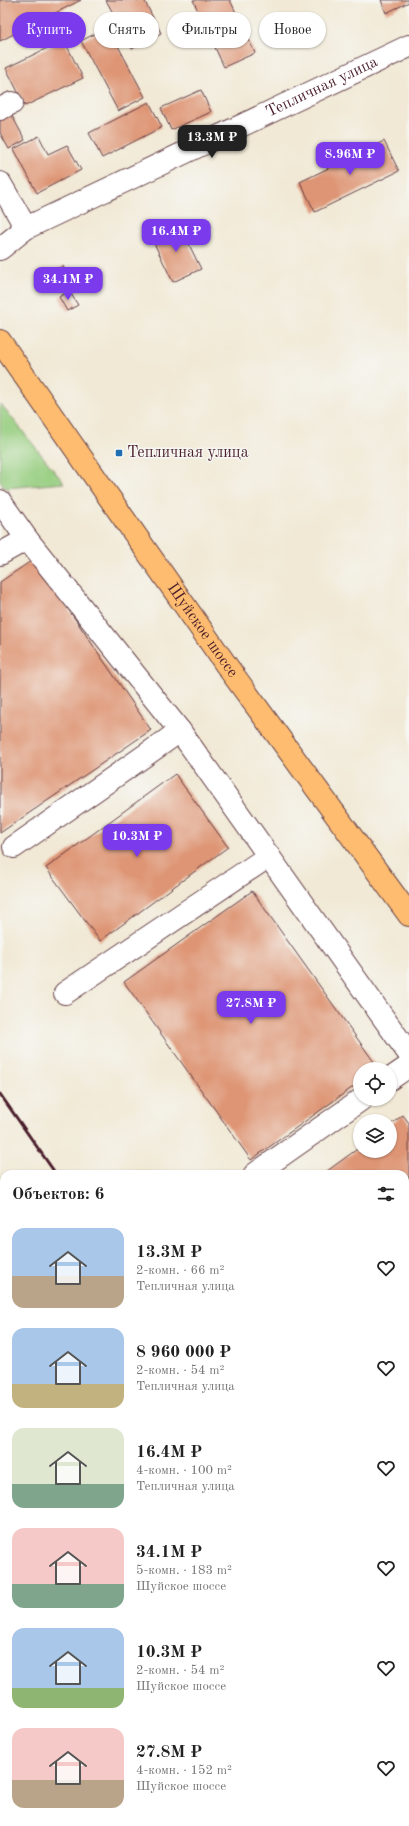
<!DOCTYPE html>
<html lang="ru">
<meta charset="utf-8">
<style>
body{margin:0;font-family:"Old Standard TT",serif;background:#f2f2f2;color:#222;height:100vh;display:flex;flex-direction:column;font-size:15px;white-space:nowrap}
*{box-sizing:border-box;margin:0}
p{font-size:13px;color:#767676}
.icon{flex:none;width:22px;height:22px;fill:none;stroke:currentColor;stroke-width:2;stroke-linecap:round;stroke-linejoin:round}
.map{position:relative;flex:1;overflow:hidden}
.drawer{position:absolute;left:0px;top:1170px;width:409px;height:656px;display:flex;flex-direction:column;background:#fff;border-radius:12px 12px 0 0;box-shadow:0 1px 3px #0004}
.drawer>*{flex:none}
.top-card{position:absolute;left:12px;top:12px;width:385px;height:36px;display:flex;gap:8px}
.buttons{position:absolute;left:353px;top:1062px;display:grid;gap:8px}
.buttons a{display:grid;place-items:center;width:44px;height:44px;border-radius:50%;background:#fff;box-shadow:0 1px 3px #0004;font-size:20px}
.price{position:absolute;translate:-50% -34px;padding:0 9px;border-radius:8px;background:#7c3aed;color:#fff;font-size:13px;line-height:26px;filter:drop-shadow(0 1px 2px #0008)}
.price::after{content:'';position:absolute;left:50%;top:24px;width:12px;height:9px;margin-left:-6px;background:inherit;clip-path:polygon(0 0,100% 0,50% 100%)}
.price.on{background:#222;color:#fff}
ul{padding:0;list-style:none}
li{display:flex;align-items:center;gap:12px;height:100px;padding:0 12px}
li span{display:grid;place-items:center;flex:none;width:112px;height:80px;border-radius:12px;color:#555}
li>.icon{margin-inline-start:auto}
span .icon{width:48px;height:48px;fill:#fffc;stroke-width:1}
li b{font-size:17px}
h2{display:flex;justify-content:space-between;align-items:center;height:48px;padding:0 12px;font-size:17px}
.chip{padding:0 14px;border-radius:18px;background:#fff;box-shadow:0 1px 3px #0004;font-size:14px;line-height:36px}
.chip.on{background:#7c3aed;color:#fff}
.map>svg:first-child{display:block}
</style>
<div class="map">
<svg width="409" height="1826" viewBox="0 0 409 1826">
<rect width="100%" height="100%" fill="#f6f6f2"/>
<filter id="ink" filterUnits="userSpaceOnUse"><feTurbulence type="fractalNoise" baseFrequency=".025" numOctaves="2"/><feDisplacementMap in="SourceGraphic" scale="8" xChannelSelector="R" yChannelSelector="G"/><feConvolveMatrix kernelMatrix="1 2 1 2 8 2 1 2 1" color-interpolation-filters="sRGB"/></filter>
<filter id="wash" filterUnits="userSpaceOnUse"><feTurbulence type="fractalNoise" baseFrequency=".012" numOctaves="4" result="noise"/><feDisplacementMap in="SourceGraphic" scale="16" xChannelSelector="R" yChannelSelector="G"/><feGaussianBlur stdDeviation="0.9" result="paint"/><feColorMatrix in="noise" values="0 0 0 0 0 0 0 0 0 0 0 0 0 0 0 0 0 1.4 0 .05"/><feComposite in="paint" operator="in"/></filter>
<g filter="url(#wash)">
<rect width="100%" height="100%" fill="#f1e9d5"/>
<g fill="#97ce80" stroke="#707656">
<path d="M0 403 64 483 5 488 0 481Z"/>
<path d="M0 1726 4 1730V1822H94L98 1826H0Z"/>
<path d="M405 1726 409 1731V1826H345L341 1822H405Z"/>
</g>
<g fill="#79b16e" stroke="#62684c">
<path d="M0 1191 4 1196V1730L0 1726Z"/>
<path d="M94 1822H341L345 1826H98Z"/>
</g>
<g id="blocks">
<g fill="#de9574">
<path d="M0 0H81L0 41Z"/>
<path d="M106 0H144L161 33 132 49Z"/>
<path d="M193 0H230L255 53 224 67Z"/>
<path d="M381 0H409V2L386 13Z"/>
<path d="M108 27 145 97 118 111 81 41Z"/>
<path d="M64 40 83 78 25 106 6 68Z"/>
<path d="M201 90 211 112 171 130 161 108Z"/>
<path d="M149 102 162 127 102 158 89 133Z"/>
<path d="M10 112 25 140 9 149 0 133V118Z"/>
<path d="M39 136 48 154 67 145 81 170 37 193 14 149Z"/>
<path d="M384 141 399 171 315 212 300 182Z"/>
<path d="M179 224 201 269 173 282 151 237Z"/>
<path d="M63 266 72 284 61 289 53 272Z"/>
<path d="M69 291 78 305 67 311 59 297Z"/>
<path d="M34 559 151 730 0 833V582Z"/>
<path d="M175 774 228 847 100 941 46 868Z"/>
<path d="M252 891 379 1069H360V1082L251 1160 124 982Z"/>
<path d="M403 1115 409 1123V1223L405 1226V1174H323L360 1147V1151H390V1125Z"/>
<path d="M409 1280V1402L405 1397V1284Z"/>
</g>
</g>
</g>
<g filter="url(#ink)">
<use href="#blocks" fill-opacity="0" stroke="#633d44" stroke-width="1"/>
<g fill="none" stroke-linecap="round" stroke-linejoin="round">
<defs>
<g id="minor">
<path d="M0 109 12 103"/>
<path d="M0 183 26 228"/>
<path id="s1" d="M0 249 26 228 409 46"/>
<path d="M0 501 27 539 180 731 409 1054"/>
<path d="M0 554 27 539"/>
<path d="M14 847 180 731"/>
<path d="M65 993 269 856"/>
<path d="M390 1079 409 1066"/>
<path d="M255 1174 362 1099"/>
<path d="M405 1268 409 1265"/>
</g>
<g id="major">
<path id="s2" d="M0 341 229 669 409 915"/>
</g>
</defs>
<use href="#minor" stroke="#633d44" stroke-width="24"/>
<use href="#major" stroke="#633d44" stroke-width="24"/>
<use href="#minor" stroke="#fff" stroke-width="22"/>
<use href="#major" stroke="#fdbc6f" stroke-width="22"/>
<g stroke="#4a1f2b" stroke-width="3">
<path d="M0 1094 56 1174"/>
<path d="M405 1670 409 1675"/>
</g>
</g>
</g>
<rect fill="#1f6fb2" stroke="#f6f6f2" stroke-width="1.5" x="115" y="449" width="8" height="8" rx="2"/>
<g text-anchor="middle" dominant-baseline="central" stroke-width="3" stroke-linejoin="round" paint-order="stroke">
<g font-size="16" fill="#4a1f2b" stroke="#f6f6f2">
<text stroke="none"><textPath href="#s1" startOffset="361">Тепличная улица</textPath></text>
<text stroke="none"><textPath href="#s2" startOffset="353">Шуйское шоссе</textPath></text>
</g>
<g font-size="16" fill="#4a1f2b" stroke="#f6f6f2" text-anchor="start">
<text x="127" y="453">Тепличная улица</text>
</g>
</g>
</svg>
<div class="buttons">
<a><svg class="icon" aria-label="locate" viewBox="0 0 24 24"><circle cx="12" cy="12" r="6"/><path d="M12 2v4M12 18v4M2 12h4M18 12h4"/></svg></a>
<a><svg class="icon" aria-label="layers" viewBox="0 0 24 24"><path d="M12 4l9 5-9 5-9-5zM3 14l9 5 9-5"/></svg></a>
</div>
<b class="price on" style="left:212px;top:159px">13.3M ₽</b>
<b class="price" style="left:350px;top:176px">8.96M ₽</b>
<b class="price" style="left:176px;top:253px">16.4M ₽</b>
<b class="price" style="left:68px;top:301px">34.1M ₽</b>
<b class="price" style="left:137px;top:858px">10.3M ₽</b>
<b class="price" style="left:251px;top:1025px">27.8M ₽</b>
<div class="top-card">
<a class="chip on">Купить</a>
<a class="chip">Снять</a>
<a class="chip">Фильтры</a>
<a class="chip">Новое</a>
</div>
<section class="drawer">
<h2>Объектов: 6<svg class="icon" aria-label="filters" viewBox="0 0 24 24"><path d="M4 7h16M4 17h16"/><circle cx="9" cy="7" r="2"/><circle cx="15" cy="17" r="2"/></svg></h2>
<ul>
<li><span style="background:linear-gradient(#a9c7e8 60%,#b9a48a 0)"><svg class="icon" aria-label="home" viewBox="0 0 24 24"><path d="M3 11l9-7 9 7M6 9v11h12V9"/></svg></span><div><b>13.3M ₽</b><p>2-комн. · 66 m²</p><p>Тепличная улица</p></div><svg class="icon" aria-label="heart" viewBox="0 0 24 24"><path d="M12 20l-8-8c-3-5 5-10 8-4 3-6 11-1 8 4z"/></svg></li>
<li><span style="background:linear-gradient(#a9c7e8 70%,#c2b280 0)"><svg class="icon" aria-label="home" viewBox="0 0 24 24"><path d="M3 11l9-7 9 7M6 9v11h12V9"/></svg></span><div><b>8 960 000 ₽</b><p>2-комн. · 54 m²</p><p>Тепличная улица</p></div><svg class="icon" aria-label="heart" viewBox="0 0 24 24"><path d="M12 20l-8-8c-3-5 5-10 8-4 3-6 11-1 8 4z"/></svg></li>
<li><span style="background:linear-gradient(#dfe7d0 70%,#7fa58c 0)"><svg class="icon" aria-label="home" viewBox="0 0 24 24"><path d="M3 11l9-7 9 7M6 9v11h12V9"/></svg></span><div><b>16.4M ₽</b><p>4-комн. · 100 m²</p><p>Тепличная улица</p></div><svg class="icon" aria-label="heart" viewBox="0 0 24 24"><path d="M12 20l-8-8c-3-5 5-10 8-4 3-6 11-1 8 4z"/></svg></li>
<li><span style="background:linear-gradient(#f6c9c9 70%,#7fa58c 0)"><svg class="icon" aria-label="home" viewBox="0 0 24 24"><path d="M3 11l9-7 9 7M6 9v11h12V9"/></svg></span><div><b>34.1M ₽</b><p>5-комн. · 183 m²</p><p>Шуйское шоссе</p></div><svg class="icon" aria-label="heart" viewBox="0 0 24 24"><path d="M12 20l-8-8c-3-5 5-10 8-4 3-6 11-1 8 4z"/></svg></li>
<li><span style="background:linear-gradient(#a9c7e8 75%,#8fb573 0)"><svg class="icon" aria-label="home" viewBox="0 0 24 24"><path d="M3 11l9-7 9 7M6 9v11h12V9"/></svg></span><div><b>10.3M ₽</b><p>2-комн. · 54 m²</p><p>Шуйское шоссе</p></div><svg class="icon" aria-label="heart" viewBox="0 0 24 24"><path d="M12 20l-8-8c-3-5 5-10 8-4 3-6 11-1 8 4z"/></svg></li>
<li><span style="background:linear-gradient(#f6c9c9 65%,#b9a48a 0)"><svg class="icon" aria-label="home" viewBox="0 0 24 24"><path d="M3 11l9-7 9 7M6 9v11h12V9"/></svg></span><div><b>27.8M ₽</b><p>4-комн. · 152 m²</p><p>Шуйское шоссе</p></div><svg class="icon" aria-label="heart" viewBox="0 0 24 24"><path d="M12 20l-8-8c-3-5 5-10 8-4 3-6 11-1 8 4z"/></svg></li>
</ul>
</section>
</div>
